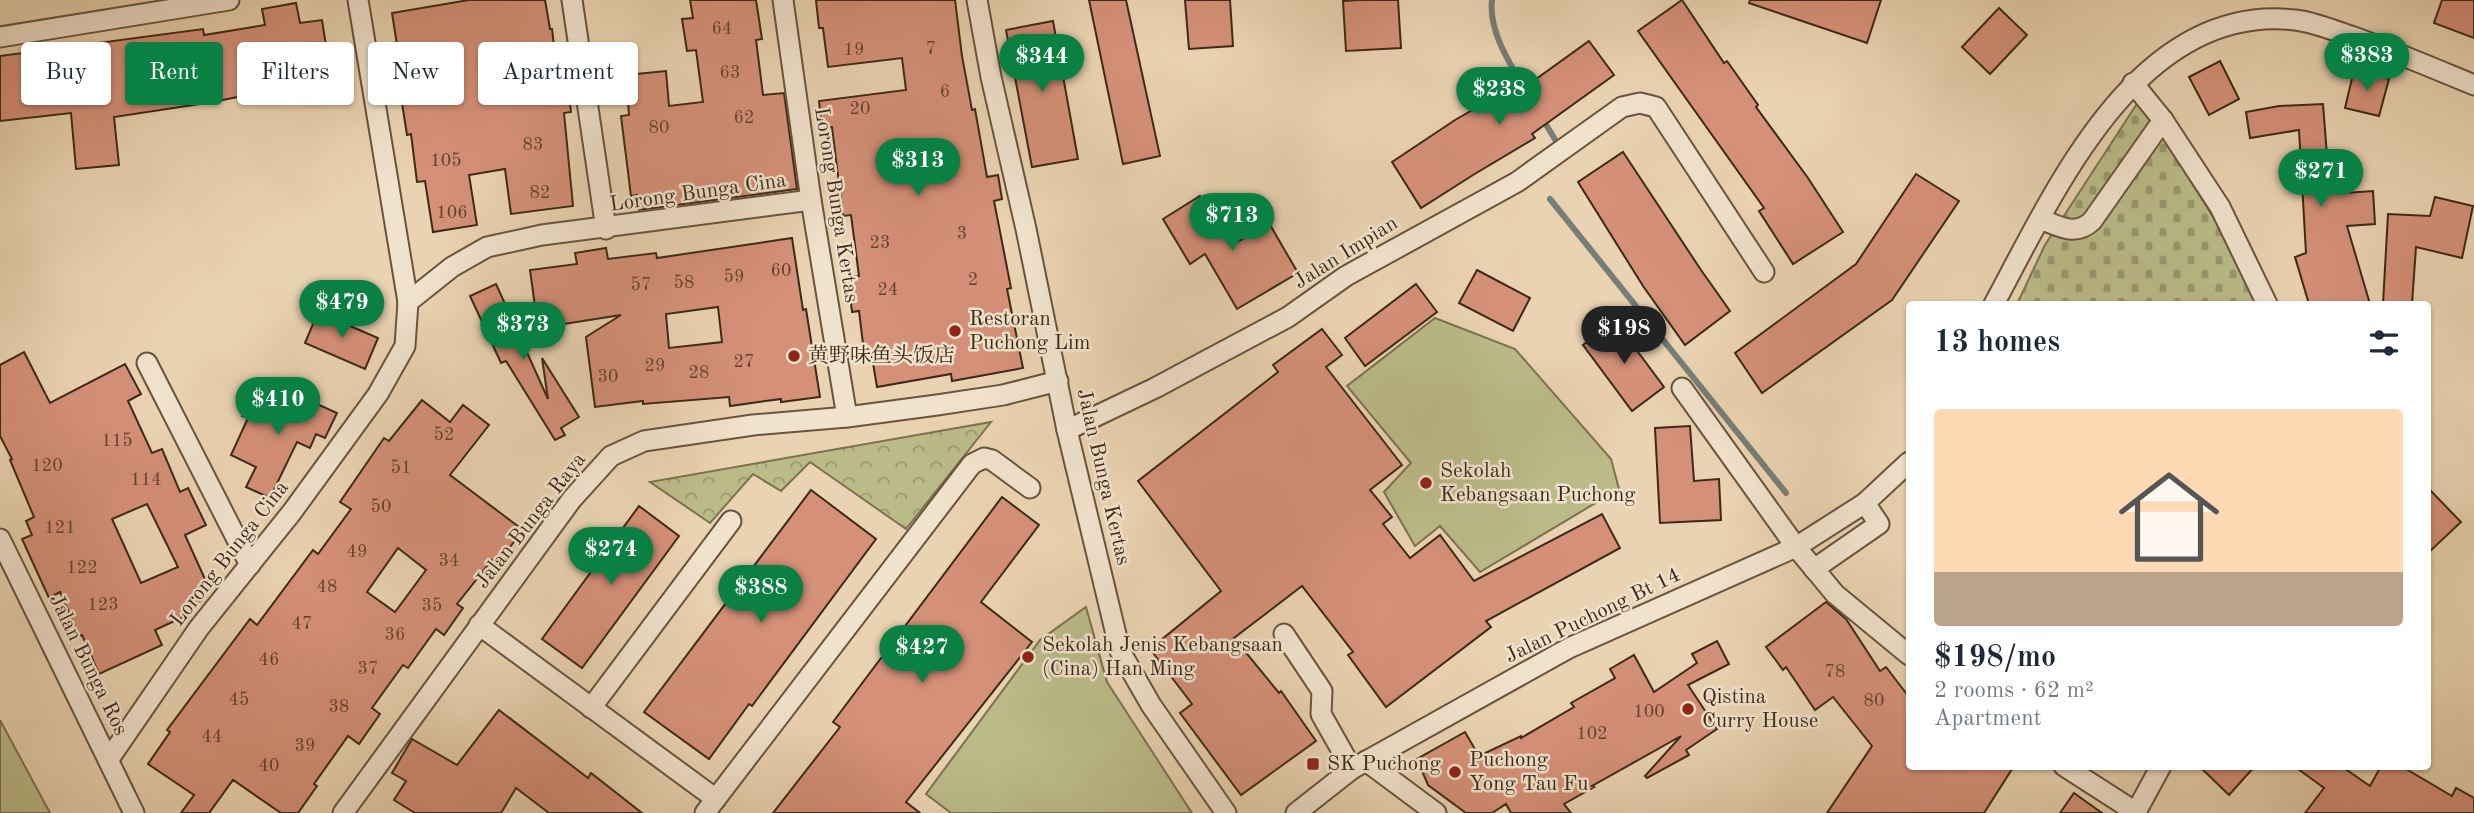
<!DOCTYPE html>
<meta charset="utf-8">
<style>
body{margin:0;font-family:"Old Standard TT","Noto Serif SC",serif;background:#f6f6f7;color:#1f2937;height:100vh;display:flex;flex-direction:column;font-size:26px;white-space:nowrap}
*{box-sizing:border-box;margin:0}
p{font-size:23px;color:#747a83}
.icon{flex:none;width:38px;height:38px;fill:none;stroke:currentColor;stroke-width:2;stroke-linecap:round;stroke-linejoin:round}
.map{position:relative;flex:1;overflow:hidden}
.sheet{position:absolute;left:1906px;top:301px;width:525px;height:469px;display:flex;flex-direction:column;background:#fff;border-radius:7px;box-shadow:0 2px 5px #0004}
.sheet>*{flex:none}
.hud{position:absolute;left:21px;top:42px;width:665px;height:63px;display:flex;gap:14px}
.price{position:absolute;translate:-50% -60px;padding:0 16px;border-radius:24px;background:#0b8043;color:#fff;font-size:23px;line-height:46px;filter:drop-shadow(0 2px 4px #0008)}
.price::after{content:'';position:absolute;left:50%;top:42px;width:21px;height:16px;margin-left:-10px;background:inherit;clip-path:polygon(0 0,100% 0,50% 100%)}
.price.current{background:#222;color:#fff}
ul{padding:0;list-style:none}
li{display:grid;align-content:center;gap:14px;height:371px;padding:0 28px}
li+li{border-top:2px solid #e0e1e3}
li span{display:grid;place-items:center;height:217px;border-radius:7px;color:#555}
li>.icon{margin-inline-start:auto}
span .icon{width:126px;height:126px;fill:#fffc;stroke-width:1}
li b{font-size:30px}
h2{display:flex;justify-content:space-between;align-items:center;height:84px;padding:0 28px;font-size:30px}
.tag{padding:0 24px;border-radius:7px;background:#fff;box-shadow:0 2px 5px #0004;font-size:24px;line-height:63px}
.tag.current{background:#0b8043;color:#fff}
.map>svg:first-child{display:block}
</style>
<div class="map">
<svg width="2474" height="813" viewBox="0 0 2474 813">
<defs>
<pattern id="forest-crowns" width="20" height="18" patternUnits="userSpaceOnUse" patternTransform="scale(1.75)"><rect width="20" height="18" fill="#bbbb89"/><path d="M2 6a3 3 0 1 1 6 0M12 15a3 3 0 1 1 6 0" fill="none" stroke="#99986f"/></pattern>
<pattern id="cemetery-stones" width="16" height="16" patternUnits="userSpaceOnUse" patternTransform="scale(1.75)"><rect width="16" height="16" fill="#bbbb89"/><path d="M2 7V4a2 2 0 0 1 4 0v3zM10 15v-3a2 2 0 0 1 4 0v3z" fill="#99986f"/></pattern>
</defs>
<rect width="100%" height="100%" fill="#ead3b2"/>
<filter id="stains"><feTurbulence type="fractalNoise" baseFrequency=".00286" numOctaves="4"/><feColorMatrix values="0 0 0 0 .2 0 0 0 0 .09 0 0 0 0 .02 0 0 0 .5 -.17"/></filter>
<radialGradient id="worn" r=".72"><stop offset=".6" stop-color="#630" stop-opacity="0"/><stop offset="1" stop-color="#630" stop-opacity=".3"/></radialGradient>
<g fill="#bbbb89" stroke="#7c7250" stroke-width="2">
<path d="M1435 318 1515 349 1611 459 1619 489 1480 572 1440 526 1415 546 1384 492 1411 463 1347 386Z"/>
<path d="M1086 607 1107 682 1192 813H951L926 794 1040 640Z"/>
<path d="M0 720 50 813H0Z"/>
</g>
<path fill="url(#forest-crowns)" stroke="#7c7250" stroke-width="2" d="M991 422 906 529 810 462 781 491 753 474 710 523 650 482Z"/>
<path fill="url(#cemetery-stones)" stroke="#7c7250" stroke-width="2" d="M2140 99 2267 304H2017L2045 245Z"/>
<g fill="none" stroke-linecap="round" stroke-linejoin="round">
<g stroke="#767e77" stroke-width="6">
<path d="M1492 0C1488 32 1512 67 1528 94"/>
<path d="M1542 118 1556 141"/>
<path d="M1550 199 1786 493"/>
</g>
</g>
<g fill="#d59079" stroke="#3d2916" stroke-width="2" fill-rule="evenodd">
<path d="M469 0H545L550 29H552L558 80 567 79 571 112 564 113 573 206 511 214 505 169 469 175 477 225 433 232 425 181 417 182 411 134 407 135 402 103 408 102 400 45H397L392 13Z"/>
<path d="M690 0H756L762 39 756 40 763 95 784 93 797 189 639 210 637 195 631 196 621 116 629 115 626 75 666 71 669 106 703 102 696 50 687 51 682 19 693 18Z"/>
<path d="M816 0H955L962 56 972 110 975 109 987 177 998 175 1002 199 994 201 1011 288 1007 289 1023 368 952 381 951 374 877 387 871 351 864 352 859 311 852 312 848 277 859 276 851 215 843 216 832 127 822 128 819 101 906 90 902 58 828 67 823 28H819Z"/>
<path d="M1089 0H1126L1160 156 1123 164Z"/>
<path d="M1185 0H1230L1233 46 1189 49Z"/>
<path d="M1359 0H1398L1401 48 1346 51 1343 1Z"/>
<path d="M1682 0 1724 63 1727 61 1758 105 1756 107 1808 178 1843 232 1793 264 1759 211 1764 208 1638 31Z"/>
<path d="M1750 0H1881L1867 43 1749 3Z"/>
<path d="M2442 0H2474V38L2434 23Z"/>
<path d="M296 3 300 23 322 20 333 90 314 93 312 82 213 102 114 117 119 165 76 169 71 113 0 121V56L203 29 204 35 265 25 262 9Z"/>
<path d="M1999 8 2027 35 1990 74 1962 47Z"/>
<path d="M1053 21 1078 159 1032 167 1006 30Z"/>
<path d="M1589 41 1614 75 1532 134 1535 138 1473 175 1421 208 1392 162 1455 120 1507 90 1511 97Z"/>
<path d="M2220 61 2239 99 2209 115 2189 77Z"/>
<path d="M2354 70 2389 79 2379 116 2345 108Z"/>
<path d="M2323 104 2330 194 2373 191 2375 224 2347 226 2370 304H2309L2295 257 2306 253 2299 130 2250 138 2246 112 2279 106Z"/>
<path d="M1623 152 1701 270 1730 311 1685 345 1643 286 1578 182Z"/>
<path d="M1916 174 1959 201 1892 300 1762 393 1735 353 1856 264Z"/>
<path d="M1200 196 1231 246 1269 223 1298 273 1237 309 1205 254 1190 264 1163 219Z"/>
<path d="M2435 197 2473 206 2462 258 2416 247 2412 304H2383L2388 214 2430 216Z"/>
<path d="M792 238 803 310 806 309 820 397 781 402V399L730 406 729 397 643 404V401L595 407 586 337 621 315 538 328 530 270 577 264 575 253 606 248 608 259 656 253 657 258ZM718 307 722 342 669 348 666 314Z"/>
<path d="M1477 270 1530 298 1513 331 1459 303Z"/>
<path d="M496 284 548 399 542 358 579 417 561 428 565 435 555 440 506 361 501 363 470 296Z"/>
<path d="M1416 284 1437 312 1365 366 1345 338Z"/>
<path d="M318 312 378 338 365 369 305 343Z"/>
<path d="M1615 321 1664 387 1632 411 1583 345Z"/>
<path d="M1322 329 1342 355 1326 367 1402 465 1370 490 1392 517 1383 524 1410 558 1440 535 1474 581 1602 514 1620 548 1486 621 1491 627 1386 707 1348 655 1353 652 1302 586 1234 638 1279 693 1281 691 1316 741 1241 795 1180 713 1192 704 1150 649 1221 591 1138 481 1278 372 1273 365Z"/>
<path d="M24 352 50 403 125 364 141 394 128 401 152 453 162 449 180 492 188 488 206 525 185 535 209 588 199 593 202 600 189 607 192 613 155 630 162 645 99 674 82 635 79 636 60 592 49 598 22 539 32 535 26 521 34 517 10 460 12 459 0 436V365ZM147 504 178 567 141 583 112 519Z"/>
<path d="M267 392 301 409 306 399 337 413 325 438 316 434 310 448 297 442 270 498 246 487 256 467 231 455 248 418 242 416 249 401 260 406Z"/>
<path d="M422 400 450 422 463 405 489 425 450 475 523 530 497 564 492 560 457 604 463 608 444 635 436 629 408 668 403 665 372 708 380 714 359 744 348 736 314 784 317 786 298 813H281L233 780 209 813H181L194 795 148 764 170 732 167 730 250 619 257 625 313 550 318 554 351 509 340 502 384 438 389 441ZM398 548 426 570 395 612 367 592Z"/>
<path d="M1690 426 1694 481 1719 479 1721 520 1660 523 1655 428Z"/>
<path d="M2427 487 2461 522 2427 554Z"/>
<path d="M811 490 876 539 752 706 749 704 709 759 644 712Z"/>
<path d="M1002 497 1039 525 981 602 1032 642 906 802 920 813H773L840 727 833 722Z"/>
<path d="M639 506 679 536 582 668 542 639Z"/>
<path d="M1826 602 1846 619 1880 671 1886 667 1909 697V766H2014L1984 813H1827L1872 746 1833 697 1815 710 1786 667 1783 670 1766 647Z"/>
<path d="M1717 641 1729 664 1688 685 1717 729 1686 750 1689 755 1647 778 1645 776 1681 736 1592 786 1594 787 1564 804 1571 813H1511L1506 804 1492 813H1466L1428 785 1417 759 1465 732 1479 756 1521 736V738L1574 707 1571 703 1615 678 1610 669 1634 655 1654 692 1697 663 1692 654Z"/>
<path d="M499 710 588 778 591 773 642 813H549L516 788 501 813H415L394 800 406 781 392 773 412 739 457 765Z"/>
<path d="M2199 766H2255L2229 795Z"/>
<path d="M2294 766H2341L2370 786 2381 766H2401L2452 796 2456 788 2474 798V813H2305L2324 788Z"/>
<path d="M2074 793 2102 813H2060Z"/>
</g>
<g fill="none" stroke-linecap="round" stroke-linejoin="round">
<defs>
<g id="minor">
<path d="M358 0 408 302"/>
<path d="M572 0 606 229"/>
<path d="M783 0 811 200 847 417"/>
<path d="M977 0 991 77 1026 229 1067 430 1120 651 1151 705 1226 813"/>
<path d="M0 37 229 0"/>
<path d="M2133 83 2163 120 2220 207 2267 304"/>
<path d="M2040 219C2059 226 2075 237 2092 221L2163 120"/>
<path d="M1994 304C2055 191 2138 2 2295 20 2314 22 2332 30 2351 36 2393 51 2433 68 2474 85"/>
<path d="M147 363 250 565"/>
<path d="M1682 388 1796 547 1835 594 1909 655"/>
<path d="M1067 430 1155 388 1288 317 1346 276 1517 182 1622 107 1640 103 1656 107 1764 272"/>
<path d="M0 539 134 813"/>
<path d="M1814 569 1879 524 1865 503"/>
<path d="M479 625 716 799"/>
<path d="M1284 634 1322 691 1321 714 1352 769"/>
<path d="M591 708 731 521"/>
<path d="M109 759 199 628 292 512 378 394 405 346 408 302 452 267 487 247 542 235 811 200"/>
<path d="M1366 761 1436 813"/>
<path d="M2064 766 2137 813"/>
<path d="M2136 812 2161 766"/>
<path d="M343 813 572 499 611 456 644 441 753 425 847 417 937 405 1003 395 1058 381"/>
<path d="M705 813 972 464 984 458 992 460 1030 488"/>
<path d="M1296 813 1352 769 1569 648 1796 547 1865 503 1909 462"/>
</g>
</defs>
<use href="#minor" stroke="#68543d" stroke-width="23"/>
<use href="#minor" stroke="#f1e2cd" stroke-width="19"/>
</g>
<g fill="#8f2418" stroke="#f1e2cd" stroke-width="2.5">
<circle cx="955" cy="331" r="7"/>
<circle cx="794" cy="356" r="7"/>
<circle cx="1426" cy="483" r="7"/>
<circle cx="1028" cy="657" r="7"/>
<circle cx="1688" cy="709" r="7"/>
<rect x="1306" y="757" width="14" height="14" rx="3.5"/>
<circle cx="1455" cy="772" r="7"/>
</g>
<g text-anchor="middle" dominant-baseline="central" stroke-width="5" stroke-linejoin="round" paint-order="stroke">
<g font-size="18" fill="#63432f">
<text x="722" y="29">64</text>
<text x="931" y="49">7</text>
<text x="854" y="50">19</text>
<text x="730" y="73">63</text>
<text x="945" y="92">6</text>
<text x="860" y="109">20</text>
<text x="744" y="118">62</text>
<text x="659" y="128">80</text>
<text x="533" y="145">83</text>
<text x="446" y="161">105</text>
<text x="540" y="193">82</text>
<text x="452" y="213">106</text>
<text x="962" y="234">3</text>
<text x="880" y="243">23</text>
<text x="781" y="271">60</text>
<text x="734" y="277">59</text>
<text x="973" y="280">2</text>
<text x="684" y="283">58</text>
<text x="641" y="285">57</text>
<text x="888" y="290">24</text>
<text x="744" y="362">27</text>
<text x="655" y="366">29</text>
<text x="699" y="373">28</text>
<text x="608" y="377">30</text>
<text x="444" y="435">52</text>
<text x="117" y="441">115</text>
<text x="47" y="466">120</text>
<text x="401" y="468">51</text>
<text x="146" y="480">114</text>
<text x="381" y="507">50</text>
<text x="60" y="528">121</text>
<text x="357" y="552">49</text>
<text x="449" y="561">34</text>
<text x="82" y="568">122</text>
<text x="327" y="587">48</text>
<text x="103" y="605">123</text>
<text x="432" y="606">35</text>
<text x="302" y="624">47</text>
<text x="395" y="635">36</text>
<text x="269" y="660">46</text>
<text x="368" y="669">37</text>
<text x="1835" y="672">78</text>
<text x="239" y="700">45</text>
<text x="1874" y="701">80</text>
<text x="339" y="707">38</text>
<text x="1649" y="712">100</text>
<text x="1592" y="734">102</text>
<text x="212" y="737">44</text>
<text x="305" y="746">39</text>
<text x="269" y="766">40</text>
</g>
<g font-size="21" fill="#3d2916" stroke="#f1e2cd">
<text transform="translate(698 193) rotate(-8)">Lorong Bunga Cina</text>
<text transform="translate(836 205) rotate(81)">Lorong Bunga Kertas</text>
<text transform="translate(1346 253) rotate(-32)">Jalan Impian</text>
<text transform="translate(1103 477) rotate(77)">Jalan Bunga Kertas</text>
<text transform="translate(531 521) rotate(-52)">Jalan Bunga Raya</text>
<text transform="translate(230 554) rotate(-52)">Lorong Bunga Cina</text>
<text transform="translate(1593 616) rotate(-26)">Jalan Puchong Bt 14</text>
<text transform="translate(88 665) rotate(64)">Jalan Bunga Ros</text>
</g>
<g font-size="21" fill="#3d2916" stroke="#f1e2cd" text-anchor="start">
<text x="969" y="319">Restoran<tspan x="969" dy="24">Puchong Lim</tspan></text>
<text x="808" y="356">黄野味鱼头饭店</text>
<text x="1440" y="471">Sekolah<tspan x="1440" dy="24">Kebangsaan Puchong</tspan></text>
<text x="1042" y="645">Sekolah Jenis Kebangsaan<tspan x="1042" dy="24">(Cina) Han Ming</tspan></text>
<text x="1702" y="697">Qistina<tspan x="1702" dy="24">Curry House</tspan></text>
<text x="1469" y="760">Puchong<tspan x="1469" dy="24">Yong Tau Fu</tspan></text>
<text x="1327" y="764">SK Puchong</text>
</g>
</g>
<rect width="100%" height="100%" filter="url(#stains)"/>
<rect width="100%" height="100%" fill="url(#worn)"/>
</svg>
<b class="price" style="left:2367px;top:93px">$383</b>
<b class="price" style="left:1042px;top:94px">$344</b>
<b class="price" style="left:1499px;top:127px">$238</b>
<b class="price" style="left:918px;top:198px">$313</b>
<b class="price" style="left:2321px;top:209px">$271</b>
<b class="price" style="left:1232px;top:253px">$713</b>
<b class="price" style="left:342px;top:340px">$479</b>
<b class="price" style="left:523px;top:362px">$373</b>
<b class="price current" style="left:1624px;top:366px">$198</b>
<b class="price" style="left:278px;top:437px">$410</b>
<b class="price" style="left:611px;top:587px">$274</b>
<b class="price" style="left:761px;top:625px">$388</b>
<b class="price" style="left:922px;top:685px">$427</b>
<div class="hud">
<a class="tag">Buy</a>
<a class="tag current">Rent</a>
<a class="tag">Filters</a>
<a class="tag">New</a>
<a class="tag">Apartment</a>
</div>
<section class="sheet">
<h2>13 homes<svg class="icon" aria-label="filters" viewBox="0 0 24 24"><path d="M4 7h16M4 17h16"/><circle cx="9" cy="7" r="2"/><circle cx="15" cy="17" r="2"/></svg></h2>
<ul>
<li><span style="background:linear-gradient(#ffd9b3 75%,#b9a48a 0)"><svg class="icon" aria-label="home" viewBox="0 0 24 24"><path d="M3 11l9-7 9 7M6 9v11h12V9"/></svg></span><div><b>$198/mo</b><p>2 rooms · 62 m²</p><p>Apartment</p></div></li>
</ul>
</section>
</div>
